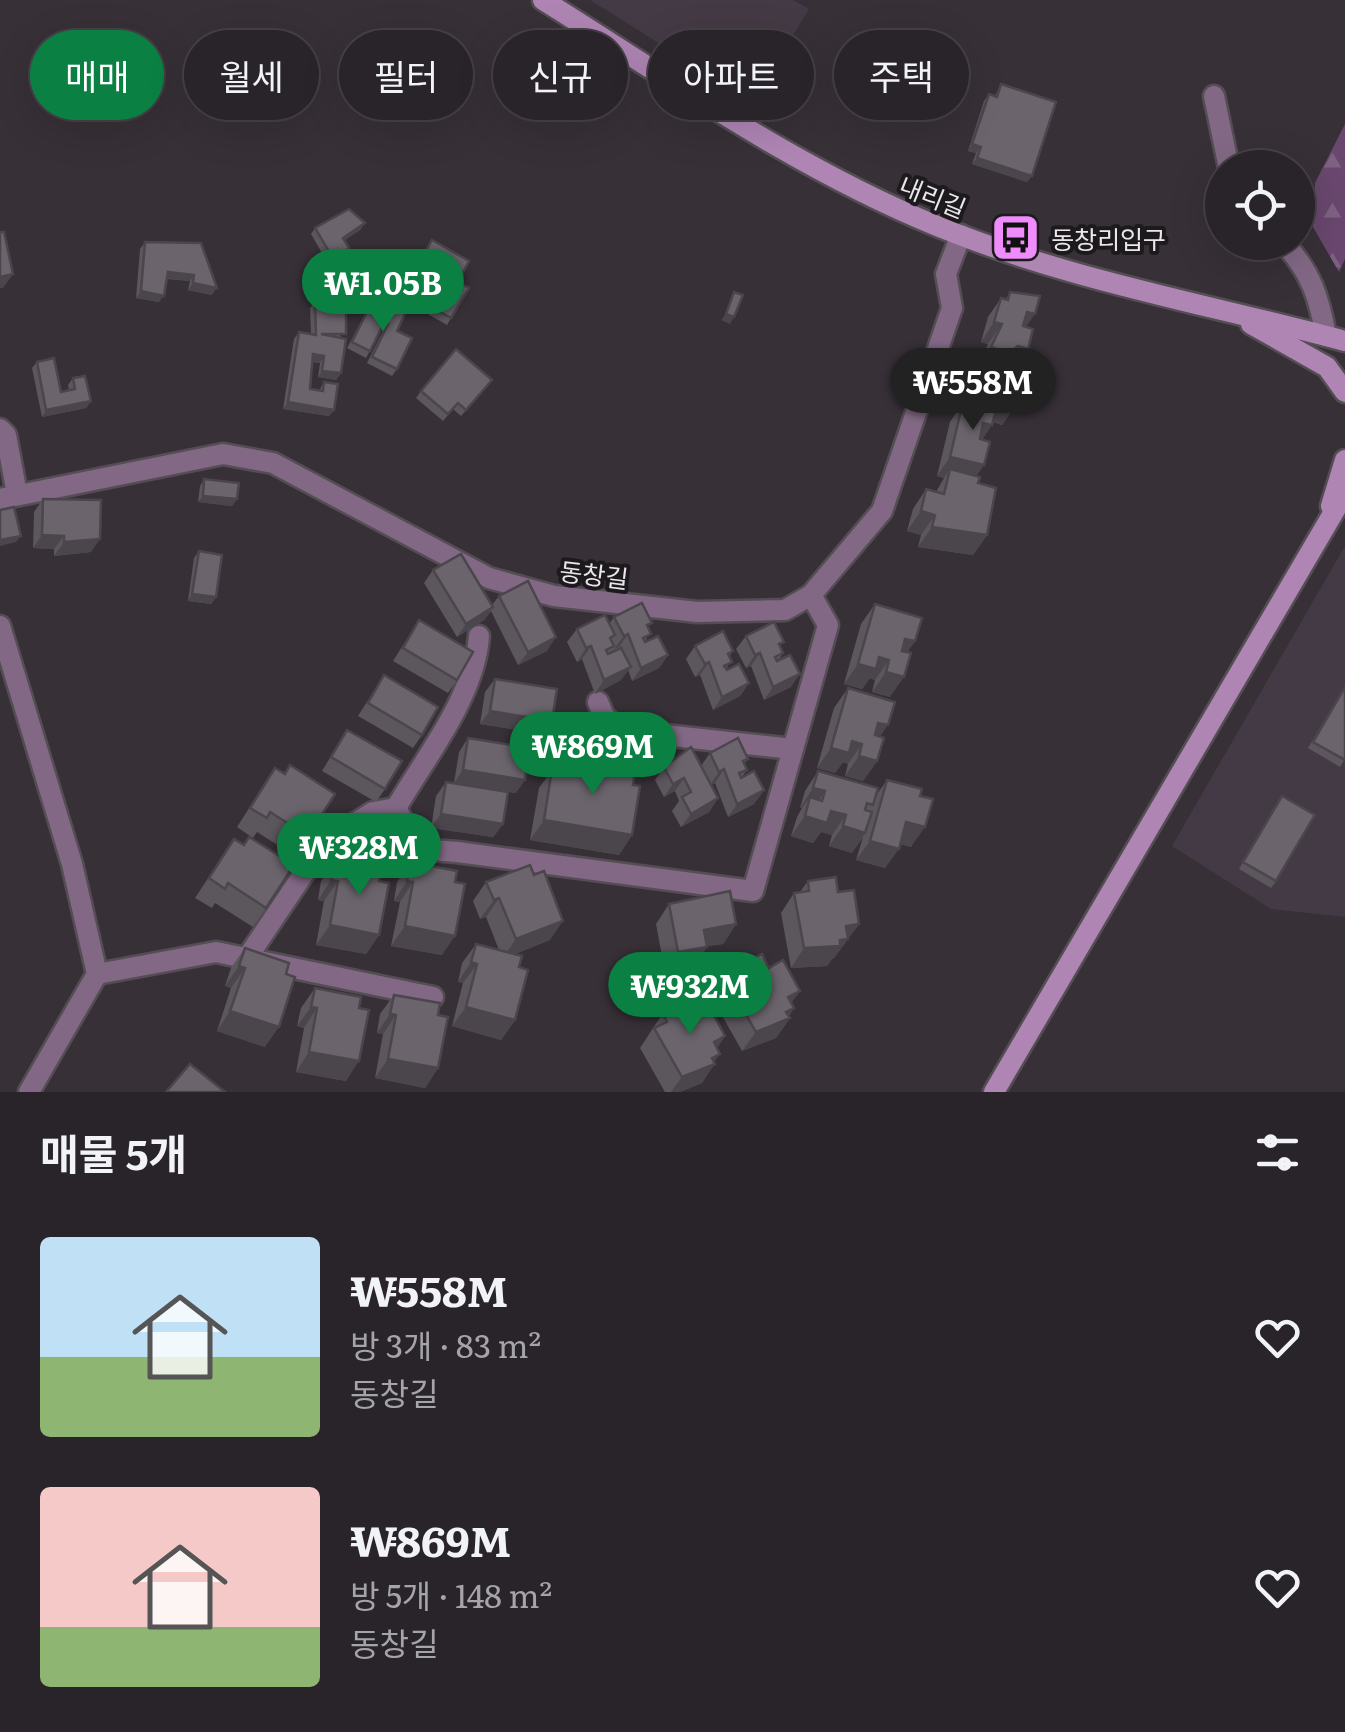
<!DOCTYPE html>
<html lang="ko">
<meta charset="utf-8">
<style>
body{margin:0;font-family:Literata,"Noto Sans KR",serif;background:#312c31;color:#f1f3f6;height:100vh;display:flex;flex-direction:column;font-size:38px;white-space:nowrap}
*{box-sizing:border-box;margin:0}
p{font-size:32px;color:#a5a4a8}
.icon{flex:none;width:55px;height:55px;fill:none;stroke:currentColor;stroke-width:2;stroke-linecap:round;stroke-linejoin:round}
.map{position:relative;height:1092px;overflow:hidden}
.panel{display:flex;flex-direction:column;background:#292429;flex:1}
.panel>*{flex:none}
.hud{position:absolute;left:30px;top:30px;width:1285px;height:90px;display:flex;gap:20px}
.controls{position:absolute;left:1205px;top:150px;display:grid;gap:20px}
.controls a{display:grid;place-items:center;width:110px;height:110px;border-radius:50%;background:#292429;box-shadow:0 10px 40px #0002,0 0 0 2px #454146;font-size:50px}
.price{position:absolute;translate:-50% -85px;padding:0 22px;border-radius:35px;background:#0b8043;color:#fff;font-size:32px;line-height:65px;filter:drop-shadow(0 2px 5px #0008)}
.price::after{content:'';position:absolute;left:50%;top:60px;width:30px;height:22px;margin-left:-15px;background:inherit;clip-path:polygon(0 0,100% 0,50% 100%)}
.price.active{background:#222;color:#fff}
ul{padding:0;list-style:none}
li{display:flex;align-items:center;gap:30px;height:250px;padding:0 40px}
li span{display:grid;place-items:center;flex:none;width:280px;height:200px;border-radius:10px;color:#555}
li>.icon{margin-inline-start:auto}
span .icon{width:120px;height:120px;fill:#fffc;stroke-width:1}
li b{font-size:42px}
h2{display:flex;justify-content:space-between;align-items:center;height:120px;padding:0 40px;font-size:42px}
.pill{padding:0 35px;border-radius:45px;background:#292429;box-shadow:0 10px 40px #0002,0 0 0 2px #454146;font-size:35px;line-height:90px}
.pill.active{background:#0b8043;color:#fff}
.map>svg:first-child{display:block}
</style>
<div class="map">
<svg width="1345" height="1092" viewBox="0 0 1345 1092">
<defs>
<pattern id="forest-firs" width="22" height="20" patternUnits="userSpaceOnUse" patternTransform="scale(2.5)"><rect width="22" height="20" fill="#69476e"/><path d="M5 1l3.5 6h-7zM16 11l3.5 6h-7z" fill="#7f6283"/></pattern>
</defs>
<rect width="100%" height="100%" fill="#373037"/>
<g fill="#443a45">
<path d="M590 0H793L809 9 753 102Z"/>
<path d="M1345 546V917L1271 909 1172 846Z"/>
</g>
<path fill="url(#forest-firs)" d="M1345 124V259L1339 272 1313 227 1315 183Z"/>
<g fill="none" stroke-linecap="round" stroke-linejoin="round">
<defs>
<g id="street">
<path d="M1214 96 1229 168"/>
<path d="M1283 242C1311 272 1319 297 1326 336"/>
<path d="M0 429 6 435 17 494"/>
<path d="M0 499 223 454 273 463 489 578 554 596 697 612 785 610 811 595 882 511 952 308 946 274 961 235"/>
<path d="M0 626 72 864 97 974 29 1092"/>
<path d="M598 702 604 716 619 730 793 749"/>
<path d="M396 808C425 758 475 696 479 636"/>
<path d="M396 808 417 848"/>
<path d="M325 842 373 812 396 808"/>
<path d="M247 958 325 842 457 852 753 891 828 625 811 595"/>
<path d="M97 974 216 952 433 997"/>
</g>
<g id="secondary">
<path d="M543 0C671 80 797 169 937 226 1068 280 1208 304 1345 341"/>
<path d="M1251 324 1327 367 1345 392"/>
<path d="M1331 506 1345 460"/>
<path d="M994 1092 1345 493"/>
</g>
</defs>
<use href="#street" stroke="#544d54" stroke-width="25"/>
<use href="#secondary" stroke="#544d54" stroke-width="25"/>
<use href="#street" stroke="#826885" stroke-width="20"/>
<use href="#secondary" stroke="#af85b4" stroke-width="20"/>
</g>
<g fill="#5c565d">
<path d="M1001 84 1032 176 1027 182 972 164 976 153 968 151 984 101 989 94 995 96Z"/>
<path d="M365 223 360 230 344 240 349 248 344 255 330 267 311 234 315 228Z"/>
<path d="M432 240 458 282 451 318 447 325 398 297Z"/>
<path d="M145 242 201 243 212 295 188 290 190 281 167 279 159 302 136 298 140 249Z"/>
<path d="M1010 292 1026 327 1028 349 1014 368 1006 366 1005 369 1015 406 1002 425 993 422 982 440 984 465 976 476 987 535 973 555 918 547 921 535 907 531 913 509 926 489 936 492 944 478 937 476 950 422 958 410 952 409 955 400 950 399 956 377 970 357 981 359 988 344 981 342 988 317 1001 298 1006 299Z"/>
<path d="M374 298 397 331V369L392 376 367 363 383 331 381 330 366 358 347 348Z"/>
<path d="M315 302 343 339 341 373 336 380 318 377 320 363 312 362 310 389 319 391 324 382 334 410 329 416 283 409 294 339 299 332 311 334 310 308Z"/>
<path d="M37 362 61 392 69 390 68 385 73 378 91 401 86 408 42 417 32 368Z"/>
<path d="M487 386 461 416 453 409 443 421 416 398 421 391Z"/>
<path d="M204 479 237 499 232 506 198 502 200 486Z"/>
<path d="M43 499 91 552 54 556V549L33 548 34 512Z"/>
<path d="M199 551 216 597 211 604 188 601 194 558Z"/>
<path d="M433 570 492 605 499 596 547 651 518 665 491 611 484 620 457 637 424 583Z"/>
<path d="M875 604 915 641 907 652 890 697 872 692 875 680 870 678 862 689 844 684 861 624Z"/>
<path d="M614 617 648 628 646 642 668 655 659 668 632 681 628 670 621 680 595 694 582 659 577 662 567 642 577 629 609 624Z"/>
<path d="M419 620 457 680 448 693 393 661Z"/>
<path d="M746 636 780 647 783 653 778 661 791 687 764 700 751 666 746 668 736 649Z"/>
<path d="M695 646 733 651 729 657 727 670 749 683 740 696 713 710 700 675 695 677 686 659Z"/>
<path d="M384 675 422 735 413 748 358 716Z"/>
<path d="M495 679 543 734 480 724 485 692Z"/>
<path d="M1345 686V759L1340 767 1308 748Z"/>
<path d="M848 688 880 736 877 761 863 781 845 776 848 764 843 762 835 773 817 768 834 708Z"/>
<path d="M347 730 385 789 376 802 322 771Z"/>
<path d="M468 738 516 793 454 783 459 752Z"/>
<path d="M710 753 748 759 744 764 747 770 741 778 764 790 754 804 728 817 715 783 711 785 718 798 709 812 681 827 672 811 679 801 675 791 664 797 655 780 664 767 701 766Z"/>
<path d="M561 758 633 785 632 835 619 855 530 840 539 788Z"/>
<path d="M275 768 308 836 295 856 257 832 253 838 237 827Z"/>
<path d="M818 771 875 797 887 780 911 847 900 844 885 868 856 860 863 837 852 853 829 846 832 835 821 832 813 843 791 836 797 817 802 808H800L805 791Z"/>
<path d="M446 782 503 824 493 837 431 828 436 796Z"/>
<path d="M1277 803 1276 881 1271 888 1239 869Z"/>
<path d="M234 839 266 908 253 927 215 903 212 908 195 898Z"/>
<path d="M335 861 379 881V935L366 954 316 945 324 901 318 900 321 881Z"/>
<path d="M411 862 455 882 442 955 391 946 400 902 394 901 397 882Z"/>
<path d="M808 881 838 892 859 924 834 958 832 959 827 966 791 968 781 913 794 893 800 892Z"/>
<path d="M486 882 550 940 515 954 519 967 515 1020 501 1040 452 1026 463 983 458 982 462 963 476 944 499 950 486 917 480 919 473 901Z"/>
<path d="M669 904 736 924 723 944 707 946 694 967 665 972 656 924Z"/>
<path d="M245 948 265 1047 217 1031 231 988 225 986 231 968Z"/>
<path d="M737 967 800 991 791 1003 794 1008 789 1016 790 1018 776 1038 742 1051 715 1003Z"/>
<path d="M315 988 359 1008 346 1081 296 1072 304 1028 297 1026 301 1008Z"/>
<path d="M394 995 438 1068 425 1088 375 1078 383 1034 377 1033 380 1014Z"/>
<path d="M663 1013H695L725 1036 717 1048 714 1062 702 1083 680 1092H665L640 1048Z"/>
</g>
<g fill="#4b464c">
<path d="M972 144 981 147 976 153 968 151Z"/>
<path d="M977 158 1032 176 1027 182 972 164Z"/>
<path d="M365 223 360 230 338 245 343 238Z"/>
<path d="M168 272 194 275 190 281 164 278Z"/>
<path d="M13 274 3 288H0V277Z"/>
<path d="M193 283 217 288 212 295 188 290Z"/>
<path d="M141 291 164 296 159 302 136 298Z"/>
<path d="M1027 312 1035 314 1021 334Z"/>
<path d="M726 314 734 317 730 324 721 320Z"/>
<path d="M994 322 1002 324 988 344 981 342Z"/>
<path d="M1018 346 1028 349 1014 368 1004 366 978 367 991 347Z"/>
<path d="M313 354 324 356 320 363 308 361Z"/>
<path d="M322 371 341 373 336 380 318 377Z"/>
<path d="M964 379 969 381 955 400 950 399Z"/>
<path d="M966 389 1015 406 1002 425 961 412 963 402 958 410 952 409Z"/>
<path d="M91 401 86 408 42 417 46 410Z"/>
<path d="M288 402 334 410 329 416 283 409Z"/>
<path d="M983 423 992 425 979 444Z"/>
<path d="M950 457 984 465 970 484 950 469 944 478 937 476Z"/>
<path d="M203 496 237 499 232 506 198 502Z"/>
<path d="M921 511 935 515 921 535 907 531Z"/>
<path d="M932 527 987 535 973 555 918 547Z"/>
<path d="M42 535 64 536 54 549 33 548Z"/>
<path d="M21 536 16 542 0 546V540Z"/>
<path d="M100 539 91 552 54 556 64 542Z"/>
<path d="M192 594 216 597 211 604 188 601Z"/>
<path d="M493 607 484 620 457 637 466 624Z"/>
<path d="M628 634 619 647 614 649 624 636Z"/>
<path d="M556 637 547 651 518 665 528 652Z"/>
<path d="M905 639 915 641 901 661 892 658Z"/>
<path d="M591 646 582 659 577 662 586 648Z"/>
<path d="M760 653 751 666 746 668 755 655Z"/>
<path d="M668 655 659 668 632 681 641 668Z"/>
<path d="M879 657 889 660 875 680 870 678 862 689 844 684 858 664Z"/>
<path d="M709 662 700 675 695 677 705 664Z"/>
<path d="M631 667 621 680 595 694 604 680Z"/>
<path d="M886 672 904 677 890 697 872 692Z"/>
<path d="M800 674 791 687 764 700 773 687Z"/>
<path d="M749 683 740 696 713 710 722 697Z"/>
<path d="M490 711 552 721 543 734 480 724Z"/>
<path d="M878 723 888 725 874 745 865 742Z"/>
<path d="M852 741 862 744 848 764 843 762 835 773 817 768 831 748Z"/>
<path d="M859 756 877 761 863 781 845 776Z"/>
<path d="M724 769 715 783 710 785 719 772Z"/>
<path d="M463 770 525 780 516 793 454 783Z"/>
<path d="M684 778 675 791 664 797 673 784Z"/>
<path d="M813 788 825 791 811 811 810 797 802 808H800Z"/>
<path d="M764 790 754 804 728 817 737 804Z"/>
<path d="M718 798 709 812 681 827 691 814Z"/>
<path d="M831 811 846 815 832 835 821 832 813 843 791 836 805 816Z"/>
<path d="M441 814 503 824 493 837 431 828Z"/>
<path d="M544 820 632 835 619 855 530 840Z"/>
<path d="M906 822 925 827 911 847 892 842Z"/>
<path d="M843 826 865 833 852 853 829 846Z"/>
<path d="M870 841 899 849 885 868 856 860Z"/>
<path d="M331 880 338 881 324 901 318 900Z"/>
<path d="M407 881 413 882 400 902 394 901Z"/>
<path d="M499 898 486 917 480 919 494 900Z"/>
<path d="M563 921 550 940 502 959 516 939Z"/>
<path d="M736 924 723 944 690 949 704 930Z"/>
<path d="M859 924 834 958 832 959 827 966 791 968 804 948 846 926Z"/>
<path d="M330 925 379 935 366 954 316 945Z"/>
<path d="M405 926 455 936 442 955 391 946Z"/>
<path d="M707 947 694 967 665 972 678 952Z"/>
<path d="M471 962 477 964 463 983 458 982Z"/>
<path d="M239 966 245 968 231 988 225 986Z"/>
<path d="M800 991 786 1010 788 997Z"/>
<path d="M311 1007 317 1008 304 1028 297 1026Z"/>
<path d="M466 1007 515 1020 501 1040 452 1026Z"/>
<path d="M794 1008 786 1019 790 1018 776 1038 742 1051 756 1032Z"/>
<path d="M230 1011 279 1027 265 1047 217 1031Z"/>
<path d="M390 1014 396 1015 383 1034 377 1033Z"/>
<path d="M725 1036 712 1056 714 1042Z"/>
<path d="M309 1052 359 1061 346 1081 296 1072Z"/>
<path d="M720 1054 712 1065 715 1064 702 1083 680 1092H671L682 1077Z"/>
<path d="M388 1059 438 1068 425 1088 375 1078Z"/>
</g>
<g fill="#6b646c" stroke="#4b464c" stroke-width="2.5">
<path d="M1001 84 1056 102 1032 176 977 158 981 147 972 144 989 94 997 97Z"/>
<path d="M349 209 365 223 343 238 349 248 334 260 315 228Z"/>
<path d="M0 232H4L13 274 0 277Z"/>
<path d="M432 240 469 261 458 282 469 288 451 318 403 291Z"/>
<path d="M145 242 201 243 217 288 193 283 194 275 168 272 164 296 141 291Z"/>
<path d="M734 292 743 295 734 317 726 314Z"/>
<path d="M1010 292 1040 296 1035 314 1027 312 1023 326 1033 329 1028 349 1018 346 1010 353 991 347 1002 324 994 322 1001 298 1008 300Z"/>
<path d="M374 298 405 314 397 331 412 338 397 369 372 357 388 324 384 323 370 351 352 342Z"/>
<path d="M315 302H346V334H321L346 339 341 373 322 371 324 356 313 354 310 389 323 391 324 382 338 384 334 410 288 402 299 332 316 335Z"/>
<path d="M456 349 492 380 466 410 458 403 448 414 421 391Z"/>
<path d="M970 357 1007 362 1005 369 1024 375 1015 406 966 389 969 381 964 379Z"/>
<path d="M54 358 61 392 75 389 73 378 85 376 91 401 46 410 37 362Z"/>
<path d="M963 402 997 406 992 425 983 423 980 439 990 442 984 465 950 457Z"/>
<path d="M950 469 980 477 978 483 996 488 987 535 932 527 935 515 921 511 926 489 944 494Z"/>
<path d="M204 479 239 483 237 499 203 496Z"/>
<path d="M43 499 101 500 100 539 64 542V536L42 535Z"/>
<path d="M14 507 21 536 0 540V510Z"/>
<path d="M199 551 222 555 216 597 192 594Z"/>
<path d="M461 554 493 607 466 624 433 570Z"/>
<path d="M528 581 556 637 528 652 499 596Z"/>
<path d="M642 603 652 623 647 625 651 634 643 638 645 642 658 636 668 655 641 668 628 634 624 636 614 617Z"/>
<path d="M875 604 922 618 915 641 905 639 902 651 911 653 904 677 886 672 889 660 879 657 876 669 858 664Z"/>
<path d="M605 615 615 635 610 638 614 646 606 650 608 654 621 648 631 667 604 680 591 646 586 648 577 629Z"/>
<path d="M419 620 473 652 457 680 403 648Z"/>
<path d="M774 622 784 642 779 644 783 653 775 657 777 661 790 655 800 674 773 687 760 653 755 655 746 636Z"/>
<path d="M723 631 733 651 728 654 732 662 724 666 727 670 739 664 749 683 722 697 709 662 705 664 695 646Z"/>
<path d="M384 675 438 707 422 735 368 703Z"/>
<path d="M495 679 557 689 552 721 490 711Z"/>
<path d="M1345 687V760L1313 742Z"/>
<path d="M848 688 895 702 888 725 878 723 875 735 884 738 877 761 859 756 862 744 852 741 849 753 831 748Z"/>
<path d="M347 730 402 761 385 789 331 757Z"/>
<path d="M468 738 530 748 525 780 463 770Z"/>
<path d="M738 738 748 759 743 761 747 770 739 773 741 778 754 771 764 790 737 804 724 769 719 772 710 753Z"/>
<path d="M691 747 718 798 691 814 682 797 691 792 684 778 673 784 664 767Z"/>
<path d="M561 758 635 771 633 785 640 786 632 835 544 820 552 769 560 770Z"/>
<path d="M290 765 335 794 308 836 270 812 267 818 250 808 275 768 285 774Z"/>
<path d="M818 771 878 788 873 805 867 803 865 810 872 812 865 833 843 826 846 815 831 811 827 823 805 816 810 797 822 801 825 791 813 788Z"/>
<path d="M887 780 922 789 920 796 933 799 925 827 906 822 899 849 870 841Z"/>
<path d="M446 782 508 792 503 824 441 814Z"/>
<path d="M1282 796 1315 815 1276 881 1243 862Z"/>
<path d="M249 837 294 865 266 908 228 883 225 889 209 878 234 839 244 845Z"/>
<path d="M335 861 381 870 379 881 389 883 379 935 330 925 338 881 331 880Z"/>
<path d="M411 862 457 871 455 882 465 884 455 936 405 926 413 882 407 881Z"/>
<path d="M530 865 534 875 544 871 563 921 516 939 499 898 494 900 486 882Z"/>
<path d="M836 877 838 892 854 890 859 924 846 926 848 939 840 940V946L804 948 794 893 809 891 808 881Z"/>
<path d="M730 891 736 924 704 930 707 947 678 952 669 904Z"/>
<path d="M476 944 522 956 519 967 528 970 515 1020 466 1007 477 964 471 962Z"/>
<path d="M245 948 289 963 286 974 295 977 279 1027 230 1011 245 968 239 966Z"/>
<path d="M762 954 769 968 783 960 800 991 788 997 794 1008 786 1012 790 1018 756 1032 728 983 742 976 737 967Z"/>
<path d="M315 988 361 997 359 1008 369 1010 359 1061 309 1052 317 1008 311 1007Z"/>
<path d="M394 995 440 1003 438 1015 448 1017 438 1068 388 1059 396 1015 390 1014Z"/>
<path d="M687 999 695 1013 709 1006 725 1036 714 1042 720 1054 712 1058 715 1064 682 1077 654 1028 667 1022 663 1013Z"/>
<path d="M190 1064 225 1092H166Z"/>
</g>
<defs>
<symbol id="bus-square" viewBox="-11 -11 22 22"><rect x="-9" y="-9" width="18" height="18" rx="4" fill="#ed8cfa" stroke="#1c1a1d"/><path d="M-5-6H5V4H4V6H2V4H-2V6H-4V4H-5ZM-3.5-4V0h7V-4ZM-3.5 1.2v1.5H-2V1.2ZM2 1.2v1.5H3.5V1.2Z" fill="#111"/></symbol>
</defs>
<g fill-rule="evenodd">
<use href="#bus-square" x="988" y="210" width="55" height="55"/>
</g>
<g text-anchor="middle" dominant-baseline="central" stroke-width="8" stroke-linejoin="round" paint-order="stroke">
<g font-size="25" fill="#eae6eb" stroke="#1c1a1d">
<text transform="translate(933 196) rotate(22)">내리길</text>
<text transform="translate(594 574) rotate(7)">동창길</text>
</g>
<g font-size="25" fill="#eae6eb" stroke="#1c1a1d" text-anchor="start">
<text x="1051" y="238">동창리입구</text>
</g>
</g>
</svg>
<div class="controls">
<a><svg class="icon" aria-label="locate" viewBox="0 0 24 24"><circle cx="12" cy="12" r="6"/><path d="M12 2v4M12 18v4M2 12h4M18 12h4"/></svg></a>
</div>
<b class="price" style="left:383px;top:334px">₩1.05B</b>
<b class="price active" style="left:973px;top:433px">₩558M</b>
<b class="price" style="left:593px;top:797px">₩869M</b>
<b class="price" style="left:359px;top:898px">₩328M</b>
<b class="price" style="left:690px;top:1037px">₩932M</b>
<div class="hud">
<a class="pill active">매매</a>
<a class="pill">월세</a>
<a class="pill">필터</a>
<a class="pill">신규</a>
<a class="pill">아파트</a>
<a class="pill">주택</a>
</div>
</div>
<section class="panel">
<h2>매물 5개<svg class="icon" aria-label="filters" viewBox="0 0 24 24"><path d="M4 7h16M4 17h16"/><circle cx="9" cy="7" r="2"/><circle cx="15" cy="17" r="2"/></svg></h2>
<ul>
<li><span style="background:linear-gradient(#bfe0f5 60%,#8fb573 0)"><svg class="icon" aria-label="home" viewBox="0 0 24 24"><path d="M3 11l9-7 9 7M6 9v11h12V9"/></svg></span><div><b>₩558M</b><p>방 3개 · 83 m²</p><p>동창길</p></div><svg class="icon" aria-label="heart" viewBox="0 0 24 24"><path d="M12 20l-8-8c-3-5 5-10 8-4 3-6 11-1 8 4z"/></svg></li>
<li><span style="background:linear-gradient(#f6c9c9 70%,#8fb573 0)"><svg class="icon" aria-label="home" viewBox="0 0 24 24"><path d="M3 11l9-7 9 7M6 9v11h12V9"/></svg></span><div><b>₩869M</b><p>방 5개 · 148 m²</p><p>동창길</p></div><svg class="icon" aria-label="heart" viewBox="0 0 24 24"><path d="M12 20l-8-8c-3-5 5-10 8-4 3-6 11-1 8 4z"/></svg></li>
</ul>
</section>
